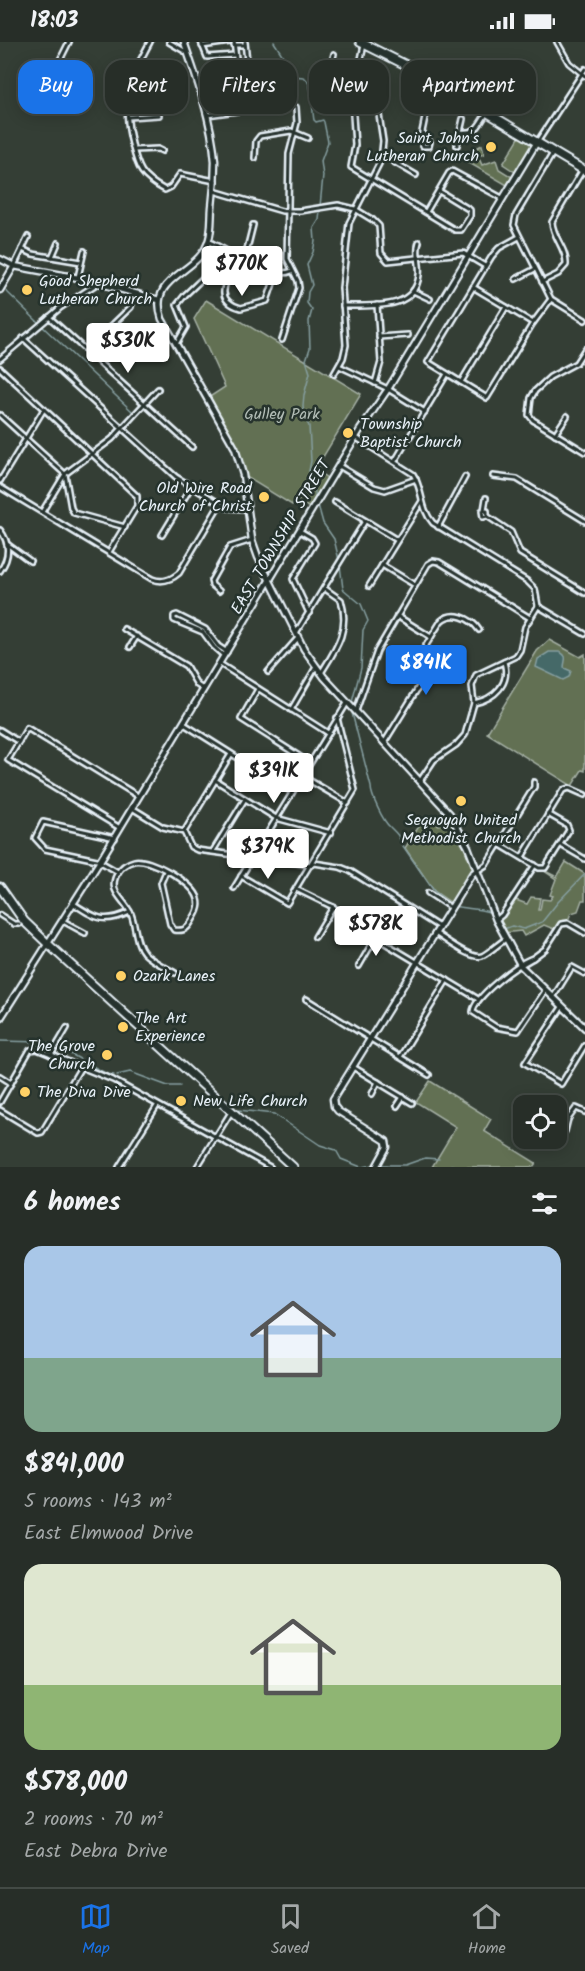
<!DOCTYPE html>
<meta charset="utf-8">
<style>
body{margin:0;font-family:Kalam,sans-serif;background:#333a34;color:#f1f3f6;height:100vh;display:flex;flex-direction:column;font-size:22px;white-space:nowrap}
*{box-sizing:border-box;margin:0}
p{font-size:20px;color:#a4a8a8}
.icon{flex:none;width:33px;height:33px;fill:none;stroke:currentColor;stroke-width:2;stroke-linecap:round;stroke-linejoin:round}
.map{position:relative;height:1125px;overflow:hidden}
.sheet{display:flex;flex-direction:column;background:#272e28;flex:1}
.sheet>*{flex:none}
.hud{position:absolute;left:18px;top:18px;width:549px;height:54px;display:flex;gap:12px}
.tools{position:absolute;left:513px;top:1053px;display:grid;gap:12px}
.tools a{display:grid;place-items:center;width:54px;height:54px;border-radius:12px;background:#272e28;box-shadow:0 3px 15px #0003,0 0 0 2px #434a45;font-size:30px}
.price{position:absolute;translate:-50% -51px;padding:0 14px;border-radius:6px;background:#fff;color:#222;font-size:20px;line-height:39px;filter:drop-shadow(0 2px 3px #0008)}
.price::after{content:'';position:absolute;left:50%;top:36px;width:18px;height:14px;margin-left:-9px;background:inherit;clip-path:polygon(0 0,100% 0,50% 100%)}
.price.current{background:#1a73e8;color:#fff}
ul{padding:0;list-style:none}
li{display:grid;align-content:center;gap:12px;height:318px;padding:0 24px}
li span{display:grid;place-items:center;height:186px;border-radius:18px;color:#555}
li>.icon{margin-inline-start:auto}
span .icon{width:108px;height:108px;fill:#fffc;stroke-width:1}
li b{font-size:26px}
h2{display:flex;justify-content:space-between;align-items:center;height:72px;padding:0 24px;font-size:26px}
.pill{padding:0 21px;border-radius:18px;background:#272e28;box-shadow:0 3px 15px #0003,0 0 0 2px #434a45;font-size:21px;line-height:54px}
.pill.current{background:#1a73e8;color:#fff}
.status{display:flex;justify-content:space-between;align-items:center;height:42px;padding:0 30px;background:#272e28;direction:ltr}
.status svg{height:16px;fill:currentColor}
.menu{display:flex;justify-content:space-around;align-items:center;height:84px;border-top:2px solid #434a45;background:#272e28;font-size:16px;color:#a4a8a8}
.menu a{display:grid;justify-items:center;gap:3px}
.menu .current{color:#1a73e8}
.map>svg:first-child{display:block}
</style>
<div class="status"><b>18:03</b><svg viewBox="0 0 49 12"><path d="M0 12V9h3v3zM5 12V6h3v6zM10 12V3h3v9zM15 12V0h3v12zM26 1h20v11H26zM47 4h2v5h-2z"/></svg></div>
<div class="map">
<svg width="585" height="1125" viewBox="0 0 585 1125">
<rect width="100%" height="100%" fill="#343e35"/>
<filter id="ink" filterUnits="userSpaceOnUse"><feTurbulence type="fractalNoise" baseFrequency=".0167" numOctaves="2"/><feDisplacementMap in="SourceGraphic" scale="12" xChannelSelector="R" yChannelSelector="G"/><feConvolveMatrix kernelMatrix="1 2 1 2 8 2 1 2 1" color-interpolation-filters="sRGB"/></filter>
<g filter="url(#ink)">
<g fill="#627052" stroke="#a5b0a5" stroke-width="1.5">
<path d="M520 94 533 101 515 130 503 122Z"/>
<path d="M482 103 484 112 478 114 482 123 496 118 499 127 512 135 507 143 464 118 469 110Z"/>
<path d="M206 258 361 352 318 423 320 431 330 438 313 468 296 458 292 463 243 433 235 406 208 356 225 345 194 277Z"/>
<path d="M549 598 580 615 585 612V729L582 728 572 744 487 691 537 609Z"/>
<path d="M448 769 454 778 476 829 453 862 434 849 405 806 425 775 439 783Z"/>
<path d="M566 820 585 832V858H582L578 869 571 871 567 881H564L556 888 544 883 524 894 521 889 503 891 496 878 513 857 527 862 531 855 540 856 538 868H540L542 857 550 858 553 854 550 853 556 837 541 827 557 835Z"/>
<path d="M430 1039 491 1077 484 1089 536 1121 533 1125H432L456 1085 416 1060Z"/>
</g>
<path fill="#446967" stroke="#869fa1" stroke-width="1.5" d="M549 610H560C569 615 564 618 564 626L571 629 569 635 563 638 536 625 538 617Z"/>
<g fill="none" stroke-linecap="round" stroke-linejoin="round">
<g stroke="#869fa1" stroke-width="1.5">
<path d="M274 0 290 25 293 34C296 35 300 34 303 35 313 37 312 70 314 78L316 80 323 78 324 80 328 100 321 119 323 134 320 164"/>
<path d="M4 247 39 281"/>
<path d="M42 284 133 370"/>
<path d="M316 457 313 439 309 429 311 419 309 384 304 375 303 364 304 353 310 331 306 318 310 306 309 279 312 268 307 261 308 250 312 243 307 223 313 210 315 199 314 186 319 178 320 168"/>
<path d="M318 463 323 481 334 497 339 518"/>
<path d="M340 523 343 547 361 562 368 579 363 588 361 626 352 660"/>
<path d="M351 667 371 745C371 754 383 779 390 785 396 791 399 793 401 801L434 849 450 862"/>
<path d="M454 864C466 867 477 866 489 870L496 883"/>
<path d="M504 887 512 884 524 887 542 880 558 860 585 832"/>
<path d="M0 999 42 1000 55 1004"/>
<path d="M58 1005 107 1032 114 1033"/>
<path d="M117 1033 130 1030 168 1044H180"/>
<path d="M238 1068 274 1072 320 1103 336 1108 341 1117 361 1125"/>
<path d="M380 1123H405L425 1116 439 1117"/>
<path d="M451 1123 459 1125"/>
<path d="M363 1125 374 1123"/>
</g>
<defs>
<g id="minor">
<path d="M150 0C130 36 121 60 132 102 138 127 141 135 165 148L171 145 180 132 215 139"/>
<path d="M169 0 186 10"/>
<path d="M201 0 207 15 235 13"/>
<path d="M234 0 239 40"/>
<path d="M557 0 569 21 585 34"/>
<path d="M234 3H245"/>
<path d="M364 3 352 59 355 103 351 125 455 188H461L470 174V168L439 149"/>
<path d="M202 4 230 0"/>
<path d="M334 12 328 35 331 40 381 51"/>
<path d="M140 19 162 31 166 36"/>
<path d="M59 20 69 0"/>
<path d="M236 20 247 19 245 0"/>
<path d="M199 46 276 36 279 39 282 63"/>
<path d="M207 73 290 62 296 65 297 81 289 112 287 217 298 239 299 246 282 298"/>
<path d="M128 75 159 73"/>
<path d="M422 90 430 100 429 104H423C421 99 421 95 422 90L429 56 436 42"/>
<path d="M460 90C476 92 478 85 486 72"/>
<path d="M538 99 585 27"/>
<path d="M457 103 463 77"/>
<path d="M134 108 158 107 162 109"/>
<path d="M553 111 516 173 514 183 551 257 585 278"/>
<path d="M382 113 416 133"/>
<path d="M255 116 256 99 260 94 291 89 308 96"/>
<path d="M214 149 282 169H300L338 163 355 167 373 178 379 184 381 211 388 219 463 211 485 224"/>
<path d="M426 170 449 131 452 129 502 156"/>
<path d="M519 195 499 206 492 214 428 320 487 356 533 281 551 257"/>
<path d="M209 200C229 208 270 239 292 229"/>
<path d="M22 207 33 212 81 220"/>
<path d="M52 215 58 201"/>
<path d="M237 216C229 236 210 257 241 266L267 259 277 230"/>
<path d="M244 219 253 183"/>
<path d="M14 224 28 195"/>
<path d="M78 235 84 209"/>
<path d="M516 237 535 227"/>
<path d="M542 240 558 232 566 223C567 207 553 196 552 180L582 129"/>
<path d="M473 245 533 281"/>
<path d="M413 249 430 257"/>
<path d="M343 264C370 263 415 270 419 233 421 222 415 211 419 200"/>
<path d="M49 275 192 405"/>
<path d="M106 289 131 265 134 251"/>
<path d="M379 295 408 293"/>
<path d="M23 296 176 435 227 466 248 467"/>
<path d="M176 302 186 285 177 263 185 253 204 235 222 207"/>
<path d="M585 307 576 321 550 335 535 349 531 356 529 373 533 378 585 410"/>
<path d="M0 317 60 266 98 241"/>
<path d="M339 324 388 347 425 370"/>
<path d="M0 326 137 454V464L109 510"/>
<path d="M334 332 343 316 346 303 342 246 349 181 381 118 383 99 378 66 385 34"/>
<path d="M461 340 506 265"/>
<path d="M375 341 381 320 377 263"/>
<path d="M0 373 65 432 71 466 74 471 125 485"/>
<path d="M555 392 567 374"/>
<path d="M355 395 413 432C423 447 420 467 433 481L527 539 535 547 538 564 585 592"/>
<path d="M395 419 447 332"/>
<path d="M339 424 374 445 385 448 416 437"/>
<path d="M493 434 517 437 585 479"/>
<path d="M0 439 44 367"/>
<path d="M0 445 152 537C163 541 171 538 179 531L220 462"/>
<path d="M335 460 397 498"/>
<path d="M484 468 486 456"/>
<path d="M42 470 65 432 112 397 158 347"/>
<path d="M487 474V469H482L483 475 487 474 511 490 520 511 585 551"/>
<path d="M438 485 465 435"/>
<path d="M0 488C10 501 10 515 0 529"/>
<path d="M300 489 312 496 315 501 293 537 309 571"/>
<path d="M162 493 191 445"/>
<path d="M7 502 30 519"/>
<path d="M382 523 415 543"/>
<path d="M369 544 422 459"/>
<path d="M219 549 212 543 211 539 230 505 252 498"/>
<path d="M397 574 431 595"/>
<path d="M124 587 186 624 197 643 203 647"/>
<path d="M296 591 365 479"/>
<path d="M130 605 137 594"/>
<path d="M224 614 214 605 203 590 174 578V574L177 573 205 587 218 604 227 610"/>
<path d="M220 622 328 691"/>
<path d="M268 630 298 596"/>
<path d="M321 631C336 607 350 588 341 558L324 546"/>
<path d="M258 647 241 677 310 721"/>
<path d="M474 661C494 657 511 642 504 620"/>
<path d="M291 668 316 625"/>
<path d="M356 669 377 609 428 522 433 519 439 520 530 576"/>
<path d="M184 682 292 750"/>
<path d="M0 688 19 700"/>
<path d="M384 701 423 638 424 636 415 625V621L441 579C453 568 471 576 479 588"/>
<path d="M302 734 348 761"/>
<path d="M215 738 276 776 331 791"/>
<path d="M420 739 434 718 456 703 465 693 474 661 472 644 476 633 516 614 520 608 525 585 538 564"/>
<path d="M132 766 163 785 184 790 191 805 197 808 311 823 314 821 340 825 350 829 439 885"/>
<path d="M120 786 8 718 27 686 138 754"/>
<path d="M184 790 231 712"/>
<path d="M115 796 43 780 35 796 45 807 97 818 118 830"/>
<path d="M499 802 539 826H545L569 788 567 783 548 772"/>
<path d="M561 803 585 817"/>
<path d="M213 809 245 757"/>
<path d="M522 815 563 748 569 746 585 753"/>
<path d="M478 828 486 823 534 745V740"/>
<path d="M166 829 161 841 170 882 174 888C182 889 186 888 190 882 195 874 201 866 198 857 195 841 149 815 134 819 126 821 121 825 117 832 107 850 125 857 131 872 136 884 135 901 144 911 152 919 165 925 175 931"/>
<path d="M241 834 287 861 355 748 337 676"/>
<path d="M234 846 347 661"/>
<path d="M296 847 333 865 360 886 478 957"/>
<path d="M428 851 451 866"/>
<path d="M74 862C97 877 104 882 130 870"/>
<path d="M0 873 14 882H19"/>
<path d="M496 878 502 873 535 823"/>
<path d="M63 879 85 891"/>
<path d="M435 891C445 897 471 918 482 914 490 910 498 902 506 897"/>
<path d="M315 895 333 865"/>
<path d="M533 916 545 907 561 882 568 881 585 891"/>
<path d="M521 923 533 916C519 920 473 956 473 970L496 985 518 989 545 949"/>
<path d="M359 924 375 896"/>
<path d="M554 954 572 925 585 932"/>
<path d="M306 957 429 1033"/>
<path d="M562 965 525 1021 561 1042 585 1003"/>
<path d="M51 1013 67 986"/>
<path d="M400 1015 447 938"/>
<path d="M353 1025 412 1061"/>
<path d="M0 1034 11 1041"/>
<path d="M372 1052 378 1040"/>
<path d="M0 1060 30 1008 37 1007 113 1038 270 1125"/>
<path d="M397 1064 403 1055"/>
<path d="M0 1068 38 1091 42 1090 81 1025"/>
<path d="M568 1077 565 1089 560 1092 559 1089Z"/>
<path d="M568 1077 576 1066 585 1070"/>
<path d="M119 1125 157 1064"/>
<path d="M197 1125 231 1070"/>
</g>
<g id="tertiary">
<path d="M184 0C197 37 212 80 215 119 215 135 214 150 212 165 211 176 212 187 209 197 200 233 147 232 162 277L235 406 243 433 252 498 258 515 304 607 324 635 450 772 468 805 496 878 521 924 585 986"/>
<path d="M0 217 14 224 84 237 159 258"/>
<path d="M0 248 14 224"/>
<path d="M0 977 100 819 360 388 388 347 537 100"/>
<path d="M376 1125 387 1105 386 1099 338 1069 334 1064 333 1057 472 832 476 829"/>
</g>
<g id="primary">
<path d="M360 0 416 28 585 129"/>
<path d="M0 845 24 879 48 902 293 1125"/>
</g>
</defs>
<use href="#minor" stroke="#e8f1f8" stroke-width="8"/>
<use href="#tertiary" stroke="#e8f1f8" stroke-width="9"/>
<use href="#primary" stroke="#e8f1f8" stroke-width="11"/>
<use href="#minor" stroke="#26332d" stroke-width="3"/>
<use href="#tertiary" stroke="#26332d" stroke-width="4.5"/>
<use href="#primary" stroke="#26332d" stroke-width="7"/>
</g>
</g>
<g fill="#ffd166" stroke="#26332d" stroke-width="2">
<circle cx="491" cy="105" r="6"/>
<circle cx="27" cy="248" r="6"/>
<circle cx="348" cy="391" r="6"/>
<circle cx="264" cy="455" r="6"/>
<circle cx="461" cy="759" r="6"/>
<circle cx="121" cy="934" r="6"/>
<circle cx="123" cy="985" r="6"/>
<circle cx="107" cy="1013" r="6"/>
<circle cx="25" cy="1050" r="6"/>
<circle cx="181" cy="1059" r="6"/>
</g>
<g text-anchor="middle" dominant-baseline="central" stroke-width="5" stroke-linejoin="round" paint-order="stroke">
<g font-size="16" fill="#e8f1f8" stroke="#26332d" text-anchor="start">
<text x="479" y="96" text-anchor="end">Saint John's<tspan x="479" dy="18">Lutheran Church</tspan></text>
<text x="39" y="239">Good Shepherd<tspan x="39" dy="18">Lutheran Church</tspan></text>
<text x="360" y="382">Township<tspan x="360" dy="18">Baptist Church</tspan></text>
<text x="252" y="446" text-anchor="end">Old Wire Road<tspan x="252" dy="18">Church of Christ</tspan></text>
<text x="461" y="778" text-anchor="middle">Sequoyah United<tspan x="461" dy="18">Methodist Church</tspan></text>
<text x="133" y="934">Ozark Lanes</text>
<text x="135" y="976">The Art<tspan x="135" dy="18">Experience</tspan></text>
<text x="95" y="1004" text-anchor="end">The Grove<tspan x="95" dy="18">Church</tspan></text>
<text x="37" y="1050">The Diva Dive</text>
<text x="193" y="1059">New Life Church</text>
</g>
<g font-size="16" fill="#b2bdb6" stroke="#26332d">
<text x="282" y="372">Gulley Park</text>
</g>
<g font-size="16" fill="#e8f1f8" stroke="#26332d">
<text transform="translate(281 495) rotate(-59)">EAST TOWNSHIP STREET</text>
</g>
</g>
</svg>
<div class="tools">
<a><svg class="icon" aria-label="locate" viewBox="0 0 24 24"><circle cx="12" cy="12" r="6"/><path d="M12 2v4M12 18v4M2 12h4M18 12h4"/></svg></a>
</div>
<b class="price" style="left:242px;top:255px">$770K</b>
<b class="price" style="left:128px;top:332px">$530K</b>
<b class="price current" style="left:426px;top:654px">$841K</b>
<b class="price" style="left:274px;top:762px">$391K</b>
<b class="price" style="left:268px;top:838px">$379K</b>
<b class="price" style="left:376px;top:915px">$578K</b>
<div class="hud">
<a class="pill current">Buy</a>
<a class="pill">Rent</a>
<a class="pill">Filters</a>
<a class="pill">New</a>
<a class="pill">Apartment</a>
</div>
</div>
<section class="sheet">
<h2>6 homes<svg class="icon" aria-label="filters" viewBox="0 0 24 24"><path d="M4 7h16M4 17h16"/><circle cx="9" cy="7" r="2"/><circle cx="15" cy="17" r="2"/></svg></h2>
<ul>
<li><span style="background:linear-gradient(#a9c7e8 60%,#7fa58c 0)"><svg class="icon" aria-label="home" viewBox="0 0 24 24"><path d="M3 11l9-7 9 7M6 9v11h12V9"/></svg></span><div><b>$841,000</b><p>5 rooms · 143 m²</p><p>East Elmwood Drive</p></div></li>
<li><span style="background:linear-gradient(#dfe7d0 65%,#8fb573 0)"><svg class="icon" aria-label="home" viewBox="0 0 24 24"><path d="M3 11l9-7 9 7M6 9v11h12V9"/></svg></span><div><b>$578,000</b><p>2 rooms · 70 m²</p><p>East Debra Drive</p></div></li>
</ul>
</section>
<nav class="menu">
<a class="current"><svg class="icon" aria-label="map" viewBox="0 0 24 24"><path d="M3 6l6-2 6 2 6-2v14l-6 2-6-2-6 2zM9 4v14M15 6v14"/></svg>Map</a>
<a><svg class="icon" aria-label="saved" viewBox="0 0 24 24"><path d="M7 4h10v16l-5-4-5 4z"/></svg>Saved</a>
<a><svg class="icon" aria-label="home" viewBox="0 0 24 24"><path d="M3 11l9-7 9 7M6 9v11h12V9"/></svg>Home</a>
</nav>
